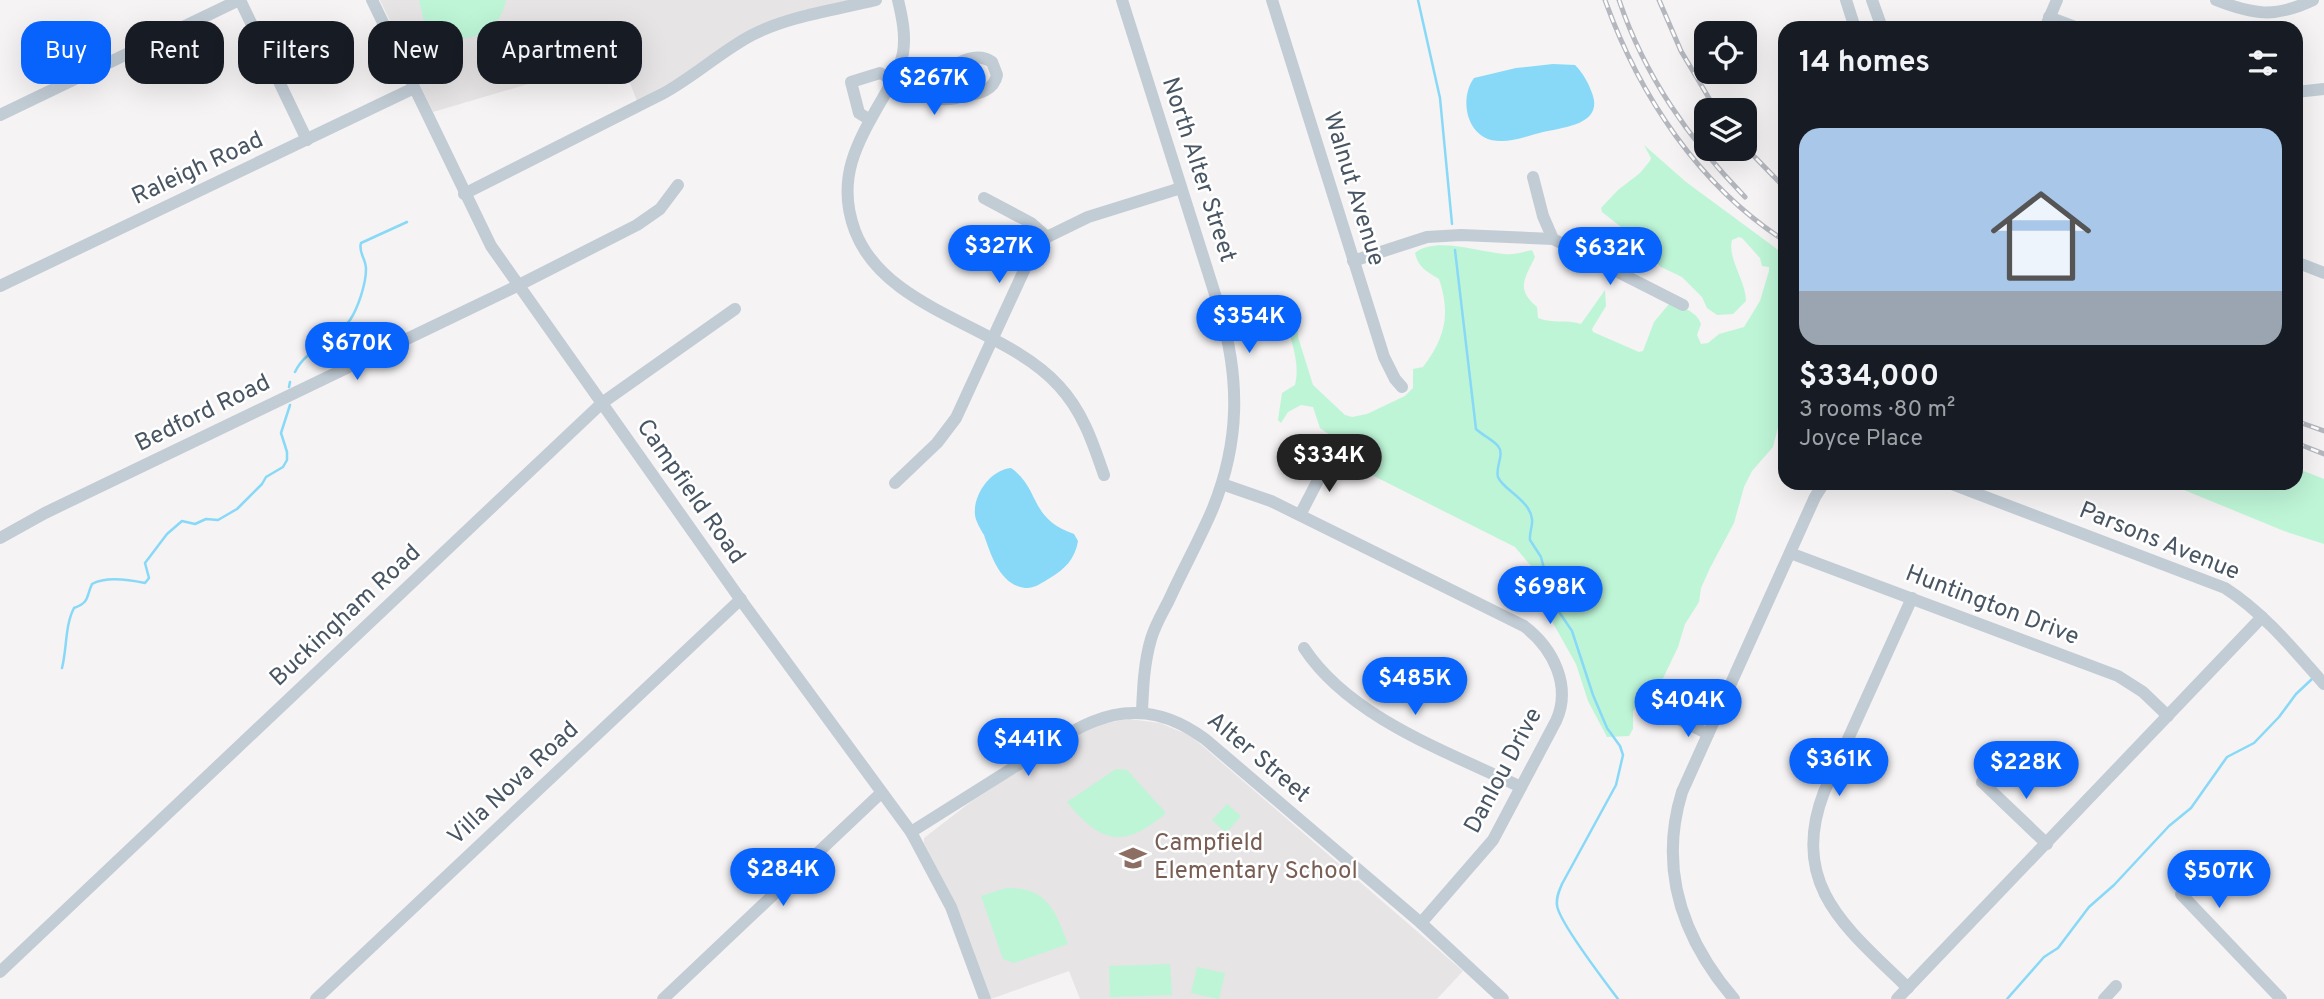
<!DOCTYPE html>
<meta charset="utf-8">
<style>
body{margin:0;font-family:Overpass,sans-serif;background:#20242c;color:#f1f3f6;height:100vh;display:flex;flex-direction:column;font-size:26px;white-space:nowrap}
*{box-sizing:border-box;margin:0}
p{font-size:23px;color:#9ea1a6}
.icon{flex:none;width:38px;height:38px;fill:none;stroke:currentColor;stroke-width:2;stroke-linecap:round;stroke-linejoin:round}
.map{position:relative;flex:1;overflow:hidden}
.panel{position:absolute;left:1778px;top:21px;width:525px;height:469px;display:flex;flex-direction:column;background:#171b24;border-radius:21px;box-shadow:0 7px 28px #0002}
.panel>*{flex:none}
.guide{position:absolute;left:21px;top:21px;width:665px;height:63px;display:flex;gap:14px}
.controls{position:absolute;left:1694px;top:21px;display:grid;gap:14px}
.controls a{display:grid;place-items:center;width:63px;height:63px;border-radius:14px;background:#171b24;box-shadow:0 7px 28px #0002;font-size:35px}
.price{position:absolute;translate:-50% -60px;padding:0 16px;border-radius:24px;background:#0763fb;color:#fff;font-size:23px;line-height:46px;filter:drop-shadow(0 2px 4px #0008)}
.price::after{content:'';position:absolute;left:50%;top:42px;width:21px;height:16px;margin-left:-10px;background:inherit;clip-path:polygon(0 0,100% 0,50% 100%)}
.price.active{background:#222;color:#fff}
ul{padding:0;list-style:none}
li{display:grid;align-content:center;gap:14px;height:371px;padding:0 21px}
li span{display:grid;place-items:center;height:217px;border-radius:21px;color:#555}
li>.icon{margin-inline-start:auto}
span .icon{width:126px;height:126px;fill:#fffc;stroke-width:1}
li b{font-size:30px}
h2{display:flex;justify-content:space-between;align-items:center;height:84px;padding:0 21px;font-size:30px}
.chip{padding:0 24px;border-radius:21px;background:#171b24;box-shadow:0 7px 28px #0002;font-size:24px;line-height:63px}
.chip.active{background:#0763fb;color:#fff}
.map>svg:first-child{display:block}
</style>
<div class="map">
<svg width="2324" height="999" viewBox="0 0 2324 999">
<rect width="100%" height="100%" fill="#f5f3f3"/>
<g fill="#e6e4e5">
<path d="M380 0H853L751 29 699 66 637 101 620 57 433 112Z"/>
<path d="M1129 719 1160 723 1191 736 1463 971 1437 999H1080L1069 971 991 999 955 903 924 843V838L972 801 1071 737 1100 724Z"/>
</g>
<g fill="#bef5d7">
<path d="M419 0H506C499 38 459 46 427 34Z"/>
<path d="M1644 145 1686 182 1785 255V400L1773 447 1752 471 1744 487 1734 523 1710 568 1701 588 1699 602 1685 624 1678 647 1655 695 1641 702 1633 711V729L1629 736 1607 737 1588 701 1576 664 1540 600 1531 566 1515 547 1352 465 1338 466 1334 441 1330 435 1320 428 1313 407 1301 405 1288 412 1281 423 1278 420 1282 393 1295 385C1301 360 1289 340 1286 316L1290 309 1297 311 1298 337 1313 385 1345 415 1352 417 1367 414 1405 396 1413 388V369L1423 367C1445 338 1451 314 1439 279 1427 272 1418 267 1415 253 1435 236 1480 252 1504 254 1513 255 1523 252 1532 250L1535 257C1524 280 1516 289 1537 307L1538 318C1553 324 1565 319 1581 324L1605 290 1606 306 1592 329 1593 332 1639 352 1643 351 1654 322 1669 304C1682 306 1697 312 1701 324L1697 335 1701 344 1708 343 1719 334 1744 327 1760 301 1769 271V267L1762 266 1760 258 1742 238 1739 237 1732 240C1727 258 1746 281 1746 301L1733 314 1717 315 1707 308 1702 297 1682 277 1661 267 1652 259 1644 245 1602 212 1601 208 1618 190 1640 173 1650 161 1651 158Z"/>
<path d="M2296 468 2324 479V544L2284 531 2167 483H2296Z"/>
<path d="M1116 769 1127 770 1166 813C1124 849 1101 844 1067 802Z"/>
<path d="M1227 804 1241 816 1226 833 1212 820Z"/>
<path d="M1006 888C1047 887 1055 910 1068 944L1014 963 1003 959 981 896Z"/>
<path d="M1170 964 1172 995 1110 997 1109 966Z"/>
<path d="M1197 967 1225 973 1219 999 1191 993Z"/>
</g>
<g fill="#87d9f7">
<path d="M1553 64 1575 65C1583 73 1588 82 1592 93 1604 124 1565 127 1543 132 1527 136 1508 144 1491 140 1465 133 1460 97 1474 78L1516 68Z"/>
<path d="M1011 468C1041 489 1028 518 1074 534L1078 541C1075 559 1065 569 1050 578 1043 582 1034 589 1025 588 1000 585 991 555 984 535 981 530 976 522 975 515 973 495 990 470 1011 468Z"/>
</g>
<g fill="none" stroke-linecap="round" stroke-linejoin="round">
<g stroke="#87d9f7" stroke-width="2.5">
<path d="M1418 0 1440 98 1452 224"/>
<path d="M1455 250 1476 429C1482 435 1492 439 1498 446 1505 454 1495 467 1498 477 1502 489 1530 500 1532 519 1533 526 1529 533 1530 540L1541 557 1553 603 1572 631 1593 695 1607 728 1620 746 1623 755 1616 785 1562 884C1559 891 1556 897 1557 905 1558 921 1606 983 1618 999"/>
<path d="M295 372C306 348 336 342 350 320 358 308 366 284 366 269 366 258 358 253 361 243L407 222"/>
<path d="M289 387 290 382"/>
<path d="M62 668C67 648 65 625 74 608 90 602 86 597 92 584 106 576 131 580 145 583L149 578 145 563 167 534 182 521 195 524 206 519 218 520 237 509 262 484 266 477 283 467 287 460V452L281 433 290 405"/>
<path d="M2007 999 2044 957 2058 948 2089 907 2114 885 2169 826 2191 808 2227 757 2254 743 2279 717 2296 694 2312 679"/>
</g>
<g stroke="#c2ccd5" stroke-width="12">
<path d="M240 0 307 140"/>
<path d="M372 0 491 246 743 603 911 832 951 907 985 999"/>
<path d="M898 0C902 17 906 35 903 53 900 68 891 83 884 96 858 141 835 178 855 231 886 312 1004 325 1059 386 1083 412 1093 443 1104 475"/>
<path d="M1122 0 1220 310C1240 379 1240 441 1213 508 1200 539 1183 569 1169 600 1163 612 1155 625 1151 639 1144 663 1143 687 1142 712"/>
<path d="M1272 0 1384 357 1395 379 1402 387"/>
<path d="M1846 0 1855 28"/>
<path d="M1872 0 1882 28"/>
<path d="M2216 0C2254 15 2275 18 2313 0"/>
<path d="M2049 17 2078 28"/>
<path d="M2045 28 2057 0"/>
<path d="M2296 92 2324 89"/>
<path d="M0 115 239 0"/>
<path d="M870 120 859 113 851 82 880 73C906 86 926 104 956 98L950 76 955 65C966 58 980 54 992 62L997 75C993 94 973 94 956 98"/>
<path d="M1533 177 1543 216 1553 239 1683 305"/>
<path d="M464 194 662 94C694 77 720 52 752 35 789 16 835 10 876 0"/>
<path d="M984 198 1031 223 1047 237"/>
<path d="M1353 261 1427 237 1461 235 1553 239"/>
<path d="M2296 262 2324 273"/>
<path d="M0 286 414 88"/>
<path d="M895 483 937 443 956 418 1027 264 1047 237 1088 217 1181 188"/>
<path d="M1949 483 2225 588C2264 613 2294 650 2324 684"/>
<path d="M1222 484 1271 501 1524 626C1553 648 1572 686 1556 721L1493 840 1421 923"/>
<path d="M1300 515 1329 459"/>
<path d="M0 538 45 513 517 286 637 225 660 209 678 185"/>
<path d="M1790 553 2118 676 2143 692 2168 716"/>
<path d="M1304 648C1350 718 1448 752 1521 787"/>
<path d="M1655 707 1708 734"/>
<path d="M1982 782 2047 844"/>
<path d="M911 832C946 810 981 788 1016 766 1081 725 1131 685 1205 739L1421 923 1503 999"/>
<path d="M2181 894 2281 999"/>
<path d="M0 972 602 403 735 309"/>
<path d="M1908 988C1848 929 1788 886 1824 792L1912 598"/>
<path d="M316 999 741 599"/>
<path d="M663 999 881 793"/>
<path d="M1734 999C1683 939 1658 870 1682 792L1815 497 1824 483"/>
<path d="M1897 999 2262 617"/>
<path d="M2104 999 2116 986"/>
</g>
<defs>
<g id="rail">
<path d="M1605 0C1639 95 1699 186 1785 241"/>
<path d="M1619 0C1645 77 1689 139 1745 197"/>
<path d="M1659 0 1681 51 1716 110"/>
<path d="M1745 147 1785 188"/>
<path d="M2296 421 2324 431"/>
<path d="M2296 443 2324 454"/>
</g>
</defs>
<use href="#rail" stroke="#b4b7be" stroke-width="5"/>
<use href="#rail" stroke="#fff" stroke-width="2.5" stroke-dasharray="8" stroke-linecap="butt"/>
</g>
<defs>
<symbol id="school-bare" viewBox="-9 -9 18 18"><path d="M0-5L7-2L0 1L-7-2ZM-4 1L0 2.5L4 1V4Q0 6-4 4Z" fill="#8d6e63" stroke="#fff" stroke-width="2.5" paint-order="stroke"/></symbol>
</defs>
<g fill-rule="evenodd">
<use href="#school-bare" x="1114" y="839" width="38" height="38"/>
</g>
<g text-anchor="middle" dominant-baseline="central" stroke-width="5" stroke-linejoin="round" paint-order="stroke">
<g font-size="24" fill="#485563" stroke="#fff">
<text transform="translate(198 169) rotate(-25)">Raleigh Road</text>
<text transform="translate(1198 170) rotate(72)">North Alter Street</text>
<text transform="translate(1353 189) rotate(73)">Walnut Avenue</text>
<text transform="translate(203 414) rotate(-26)">Bedford Road</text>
<text transform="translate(690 492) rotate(55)">Campfield Road</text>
<text transform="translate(2159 542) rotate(22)">Parsons Avenue</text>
<text transform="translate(1992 606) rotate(21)">Huntington Drive</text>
<text transform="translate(346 616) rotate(-43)">Buckingham Road</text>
<text transform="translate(1258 758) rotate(40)">Alter Street</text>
<text transform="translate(1504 771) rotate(-62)">Danlou Drive</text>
<text transform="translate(514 784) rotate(-43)">Villa Nova Road</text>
</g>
<g font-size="24" fill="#785e54" stroke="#fff" text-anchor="start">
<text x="1154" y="844">Campfield<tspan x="1154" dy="28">Elementary School</tspan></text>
</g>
</g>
</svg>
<div class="controls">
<a><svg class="icon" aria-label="locate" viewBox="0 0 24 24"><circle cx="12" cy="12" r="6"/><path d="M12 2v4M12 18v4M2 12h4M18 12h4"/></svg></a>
<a><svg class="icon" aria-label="layers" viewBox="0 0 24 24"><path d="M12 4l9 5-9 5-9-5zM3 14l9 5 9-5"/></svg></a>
</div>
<b class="price" style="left:934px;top:117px">$267K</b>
<b class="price" style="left:999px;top:285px">$327K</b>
<b class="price" style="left:1610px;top:287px">$632K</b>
<b class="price" style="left:1249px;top:355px">$354K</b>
<b class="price" style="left:357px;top:382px">$670K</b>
<b class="price active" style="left:1329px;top:494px">$334K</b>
<b class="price" style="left:1550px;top:626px">$698K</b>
<b class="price" style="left:1415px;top:717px">$485K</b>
<b class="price" style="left:1688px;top:739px">$404K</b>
<b class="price" style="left:1028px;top:778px">$441K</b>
<b class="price" style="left:1839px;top:798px">$361K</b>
<b class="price" style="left:2026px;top:801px">$228K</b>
<b class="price" style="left:783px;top:908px">$284K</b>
<b class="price" style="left:2219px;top:910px">$507K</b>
<div class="guide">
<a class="chip active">Buy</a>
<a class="chip">Rent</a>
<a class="chip">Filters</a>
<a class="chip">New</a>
<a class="chip">Apartment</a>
</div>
<section class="panel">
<h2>14 homes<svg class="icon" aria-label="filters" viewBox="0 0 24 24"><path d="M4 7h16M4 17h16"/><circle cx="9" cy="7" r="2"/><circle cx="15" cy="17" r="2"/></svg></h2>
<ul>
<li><span style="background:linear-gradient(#a9c7e8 75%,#9aa5b1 0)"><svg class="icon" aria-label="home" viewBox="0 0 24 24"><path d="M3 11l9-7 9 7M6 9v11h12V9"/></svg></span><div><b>$334,000</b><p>3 rooms · 80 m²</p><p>Joyce Place</p></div></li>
</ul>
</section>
</div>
